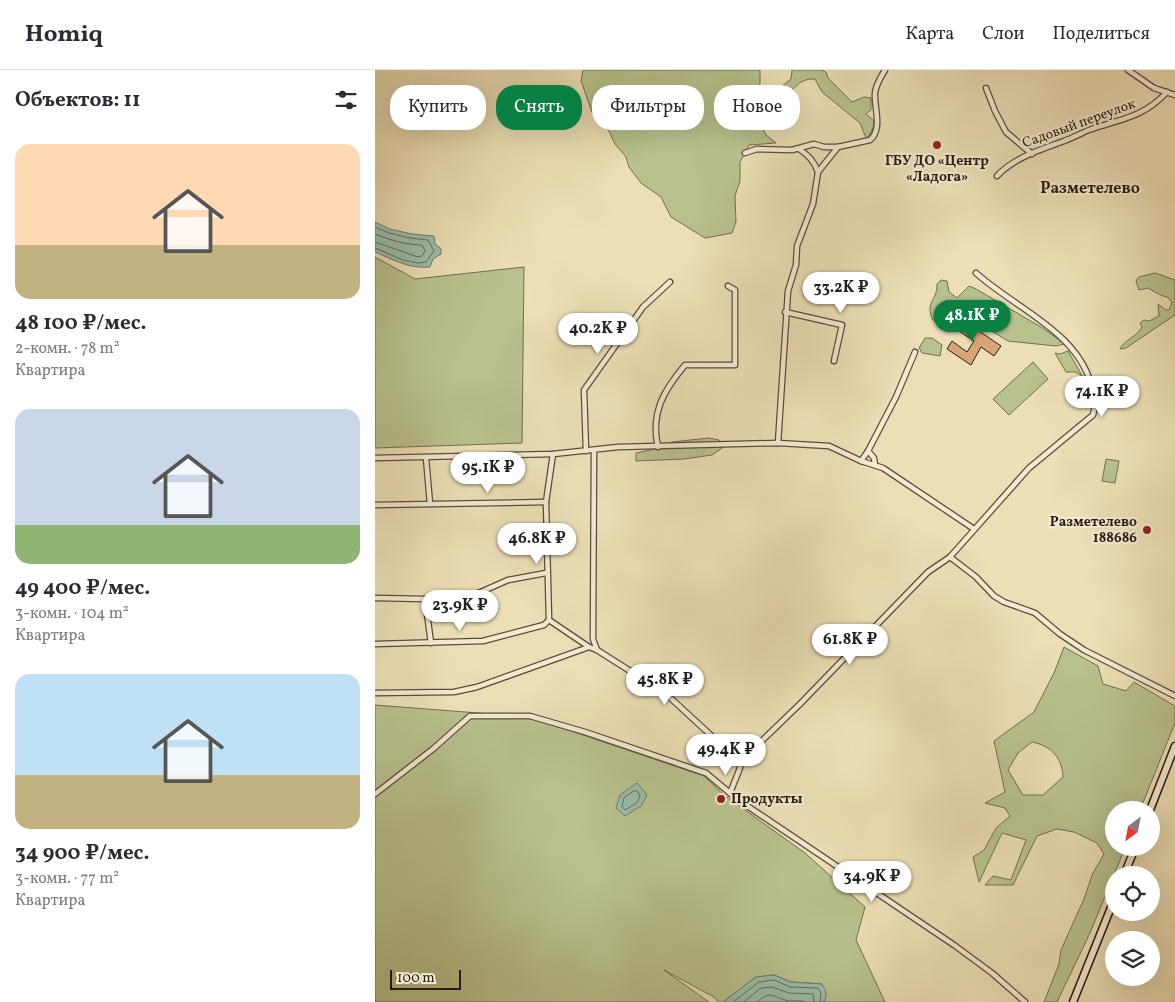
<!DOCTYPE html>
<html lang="ru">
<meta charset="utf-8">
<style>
body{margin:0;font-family:Vollkorn,serif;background:#f7f7f7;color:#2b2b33;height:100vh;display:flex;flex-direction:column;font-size:19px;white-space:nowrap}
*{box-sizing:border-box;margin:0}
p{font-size:16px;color:#7c7c81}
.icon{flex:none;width:28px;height:28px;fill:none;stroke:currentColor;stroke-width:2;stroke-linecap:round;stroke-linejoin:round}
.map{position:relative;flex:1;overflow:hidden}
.details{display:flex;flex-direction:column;background:#fff;width:375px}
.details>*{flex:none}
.hud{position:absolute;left:15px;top:15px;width:475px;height:45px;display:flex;gap:10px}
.needle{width:32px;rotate:212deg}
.buttons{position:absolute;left:730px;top:731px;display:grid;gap:10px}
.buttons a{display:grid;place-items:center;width:55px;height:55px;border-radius:50%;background:#fff;box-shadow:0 5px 20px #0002;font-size:25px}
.scale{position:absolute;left:15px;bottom:12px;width:71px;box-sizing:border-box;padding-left:5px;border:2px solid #2a1b13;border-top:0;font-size:14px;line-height:18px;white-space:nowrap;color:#2a1b13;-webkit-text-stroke:4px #f3ead0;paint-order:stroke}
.price{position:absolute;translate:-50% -42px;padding:0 11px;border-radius:18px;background:#fff;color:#222;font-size:16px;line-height:32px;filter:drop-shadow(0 1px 2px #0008)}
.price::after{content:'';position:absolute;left:50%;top:30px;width:15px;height:11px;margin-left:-8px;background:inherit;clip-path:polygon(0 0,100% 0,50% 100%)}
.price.current{background:#0b8043;color:#fff}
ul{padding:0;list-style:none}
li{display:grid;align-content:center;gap:10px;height:265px;padding:0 15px}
li span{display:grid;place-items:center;height:155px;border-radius:15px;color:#555}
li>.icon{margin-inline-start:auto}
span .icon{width:90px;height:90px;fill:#fffc;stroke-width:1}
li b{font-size:21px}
h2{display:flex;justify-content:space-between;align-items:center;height:60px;padding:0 15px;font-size:21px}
.chip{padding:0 18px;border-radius:20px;background:#fff;box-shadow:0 5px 20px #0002;font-size:18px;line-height:45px}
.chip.current{background:#0b8043;color:#fff}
header{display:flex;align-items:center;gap:30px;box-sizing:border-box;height:70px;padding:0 25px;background:#fff;border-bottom:1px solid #e1e1e2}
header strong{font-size:24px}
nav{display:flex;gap:28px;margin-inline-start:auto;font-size:18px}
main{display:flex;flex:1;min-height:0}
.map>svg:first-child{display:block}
</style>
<header>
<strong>Homiq</strong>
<nav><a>Карта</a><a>Слои</a><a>Поделиться</a></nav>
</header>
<main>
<section class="details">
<h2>Объектов: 11<svg class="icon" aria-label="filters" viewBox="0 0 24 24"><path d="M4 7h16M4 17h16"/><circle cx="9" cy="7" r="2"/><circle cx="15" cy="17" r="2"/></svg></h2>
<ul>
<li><span style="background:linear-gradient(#ffd9b3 65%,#c2b280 0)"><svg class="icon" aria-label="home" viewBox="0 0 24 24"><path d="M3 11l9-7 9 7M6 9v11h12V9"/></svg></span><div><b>48 100 ₽/мес.</b><p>2-комн. · 78 m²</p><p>Квартира</p></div></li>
<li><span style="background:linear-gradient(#c9d6e8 75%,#8fb573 0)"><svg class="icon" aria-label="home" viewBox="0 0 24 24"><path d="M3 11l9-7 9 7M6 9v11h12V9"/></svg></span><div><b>49 400 ₽/мес.</b><p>3-комн. · 104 m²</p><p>Квартира</p></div></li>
<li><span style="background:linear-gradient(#bfe0f5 65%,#c2b280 0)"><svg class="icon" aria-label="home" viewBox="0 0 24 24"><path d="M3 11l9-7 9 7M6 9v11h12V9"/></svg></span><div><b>34 900 ₽/мес.</b><p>3-комн. · 77 m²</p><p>Квартира</p></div></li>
</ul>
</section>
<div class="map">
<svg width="800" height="932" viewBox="0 0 800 932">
<rect width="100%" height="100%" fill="#ecdfb6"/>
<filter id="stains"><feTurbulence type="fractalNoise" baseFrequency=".004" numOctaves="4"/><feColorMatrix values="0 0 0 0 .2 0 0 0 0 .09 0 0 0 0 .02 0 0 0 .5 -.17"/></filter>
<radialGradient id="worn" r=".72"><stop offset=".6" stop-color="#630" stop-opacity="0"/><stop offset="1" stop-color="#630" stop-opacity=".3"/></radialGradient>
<g fill="#b8c28e" stroke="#716e50" fill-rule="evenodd">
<path d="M208 0H385V14L379 22 378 38 391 65 401 73 374 75 365 92V111L360 126 361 152 357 163 330 168 296 147 286 127 266 113 254 97 251 87 240 74 234 61 217 42 206 11Z"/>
<path d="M417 0H446L451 2 453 8 477 32 489 27 496 28V40L491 44 499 51 498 58 493 68H491L485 53 447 22 440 9C421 8 419 23 405 30L406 17 416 9Z"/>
<path d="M0 187 40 209 149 197 147 373 0 378Z"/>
<path d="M780 203 800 210V245L751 278 745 279C749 270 762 267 767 257L765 253 769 250 774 251 784 246 783 234 791 240H794L797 232 792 227 785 225 773 218 764 220 761 211 764 207Z"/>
<path d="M566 210 572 211 574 222 582 228 594 216 601 219 666 257 690 274 681 276 633 271 615 260 629 240 622 236 609 255 582 236 577 240 572 251 563 252 558 250C549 232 563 230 562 214Z"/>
<path d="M550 268H557L567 275 565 286 547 283 544 278Z"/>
<path d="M693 281 708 307 701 302H691L680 283 685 284Z"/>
<path d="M658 292 673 309 634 345 618 329Z"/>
<path d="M334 368 344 370 350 376 337 385 309 389 261 391V383L289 377 297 372Z"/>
<path d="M731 389 744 391 740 413 727 411Z"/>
<path d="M689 577 723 596 728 614 751 621 759 612 800 636V653L765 740H739V778H750L715 863 682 932H669L684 894 686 880 709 829 717 805 729 784 722 773 699 762 682 759 662 766 638 815H610L618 806 636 810 651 770 627 763 604 812 598 787 609 780 621 758 635 746 630 738 610 733 630 722 619 671 659 642 679 603ZM657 672C677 676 687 688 688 707L668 725H648L633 700 643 683Z"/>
<path d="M0 635 155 647 329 706 349 725 430 783 490 837 481 870 510 932H448L450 930 447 914 416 912 399 905 381 907 348 932H343L339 927 289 900 334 932H0Z"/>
</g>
<g fill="#9abda9" stroke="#6d7c6d">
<path d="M0 152 15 159 37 164 59 166 60 174 66 179V184L58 189 55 197C34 199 19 190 0 182Z"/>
<path d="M262 713 272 725 266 736 250 746 241 738 245 725Z"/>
<path d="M399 905 416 912 447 914C450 920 454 926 448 932H348L381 907Z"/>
</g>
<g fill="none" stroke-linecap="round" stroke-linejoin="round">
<g stroke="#626c5e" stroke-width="1">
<path d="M0 157 14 163 35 168 53 170 59 181 51 192 43 193 28 190 0 178"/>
<path d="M0 164C15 170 31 175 47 175L50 181 47 186 43 187 0 172"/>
<path d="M259 721H262L265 726 262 733 250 740 247 736 249 728Z"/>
<path d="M358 932 384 912 399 910 415 917 443 918 446 923 445 932"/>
<path d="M369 932 386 918 397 917 414 923 438 924 439 932"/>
<path d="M382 932C397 918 399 929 415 931 421 931 426 930 431 932"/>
</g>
</g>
<path fill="#d8a478" stroke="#2a1b13" d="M582 246 626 276 619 286 606 277 596 295 572 279 577 271 592 282 599 271 575 255Z"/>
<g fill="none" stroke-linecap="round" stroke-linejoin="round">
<defs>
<g id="minor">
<path d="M753 0 779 18 800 25"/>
<path d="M611 18 620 41 631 62 657 84"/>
<path d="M424 79C434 86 439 91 443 102"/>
<path d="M370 83 382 79 417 80 439 74 449 77H463L495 70C508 59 499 38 500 23 501 14 506 7 510 0"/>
<path d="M622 106C640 87 665 80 689 71 698 68 706 63 714 60 745 49 768 48 792 22"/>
<path d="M410 242 467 255 459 291"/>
<path d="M403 373 413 221 421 195 422 176 438 134 443 102 463 77"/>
<path d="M283 377C275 343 289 320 310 295H360V220L353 216"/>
<path d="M219 380 218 569 222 580"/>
<path d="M211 381 209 320 268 237 295 212"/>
<path d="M493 381 499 388 500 395"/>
<path d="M178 384 171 432 174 550 214 577 222 580 290 623 365 692"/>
<path d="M0 388 178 384 243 377 403 373 454 376 486 391 508 398 599 459"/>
<path d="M51 388 55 434"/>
<path d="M486 391 493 381 521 327 540 282"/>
<path d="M0 435 171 432"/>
<path d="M575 487 601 507 619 526 629 532 660 543 685 564 709 580 800 626"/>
<path d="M0 528 50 529 99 525 133 510 171 503"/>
<path d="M50 529 56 573"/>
<path d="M0 574 108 571 169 555 174 550"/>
<path d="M0 623 79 622 102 617 214 577"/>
<path d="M355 723 365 698V692L425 634 553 502 575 487 654 398 718 345C721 336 719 330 718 322 707 263 642 240 601 203"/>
<path d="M0 724 58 679 95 646H155L210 662 331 703 362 729 579 875 617 903 650 932"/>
</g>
<g id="secondary">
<path d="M775 740 800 676"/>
<path d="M749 805 760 778"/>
<path d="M698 932 739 830"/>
</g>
</defs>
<use href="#minor" stroke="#5a4c3c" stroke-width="7"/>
<use href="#secondary" stroke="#2a1b13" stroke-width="9"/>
<use href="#minor" stroke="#f3ead0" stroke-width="4.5"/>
<use href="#secondary" stroke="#f3ead0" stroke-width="6"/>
</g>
<g fill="#8f2418" stroke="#f3ead0" stroke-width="2">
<circle cx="562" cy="75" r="5"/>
<circle cx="772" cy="460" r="5"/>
<circle cx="346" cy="729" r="5"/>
</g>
<g text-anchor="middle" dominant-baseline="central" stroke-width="4.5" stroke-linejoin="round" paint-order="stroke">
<g font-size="14" fill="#2a1b13" stroke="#f3ead0">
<text transform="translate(704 54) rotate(-20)">Садовый переулок</text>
</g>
<g font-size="14" font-weight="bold" fill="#2a1b13" stroke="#f3ead0">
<text x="562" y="91">ГБУ ДО «Центр<tspan x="562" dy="16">«Ладога»</tspan></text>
<text x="762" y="452" text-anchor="end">Разметелево<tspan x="762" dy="16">188686</tspan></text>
<text x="356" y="729" text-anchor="start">Продукты</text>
</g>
<g font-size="16" font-weight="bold" fill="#2a1b13" stroke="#f3ead0">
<text x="715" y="119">Разметелево</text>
</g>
</g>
<rect width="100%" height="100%" filter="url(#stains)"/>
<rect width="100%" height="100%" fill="url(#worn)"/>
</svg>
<div class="buttons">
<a><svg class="needle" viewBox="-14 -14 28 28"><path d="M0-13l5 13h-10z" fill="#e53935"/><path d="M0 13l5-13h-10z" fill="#7c7c81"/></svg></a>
<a><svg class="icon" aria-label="locate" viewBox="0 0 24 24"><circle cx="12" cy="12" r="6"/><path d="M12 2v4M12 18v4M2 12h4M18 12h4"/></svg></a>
<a><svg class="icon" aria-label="layers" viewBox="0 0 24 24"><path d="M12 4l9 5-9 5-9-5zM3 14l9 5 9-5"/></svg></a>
</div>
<div class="scale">100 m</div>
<b class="price" style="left:466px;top:244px">33.2K ₽</b>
<b class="price current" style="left:597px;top:272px">48.1K ₽</b>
<b class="price" style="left:223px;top:285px">40.2K ₽</b>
<b class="price" style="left:727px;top:348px">74.1K ₽</b>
<b class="price" style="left:113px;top:424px">95.1K ₽</b>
<b class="price" style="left:162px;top:495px">46.8K ₽</b>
<b class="price" style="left:85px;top:562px">23.9K ₽</b>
<b class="price" style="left:475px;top:596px">61.8K ₽</b>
<b class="price" style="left:290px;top:636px">45.8K ₽</b>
<b class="price" style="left:351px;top:706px">49.4K ₽</b>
<b class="price" style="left:497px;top:833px">34.9K ₽</b>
<div class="hud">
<a class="chip">Купить</a>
<a class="chip current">Снять</a>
<a class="chip">Фильтры</a>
<a class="chip">Новое</a>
</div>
</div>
</main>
